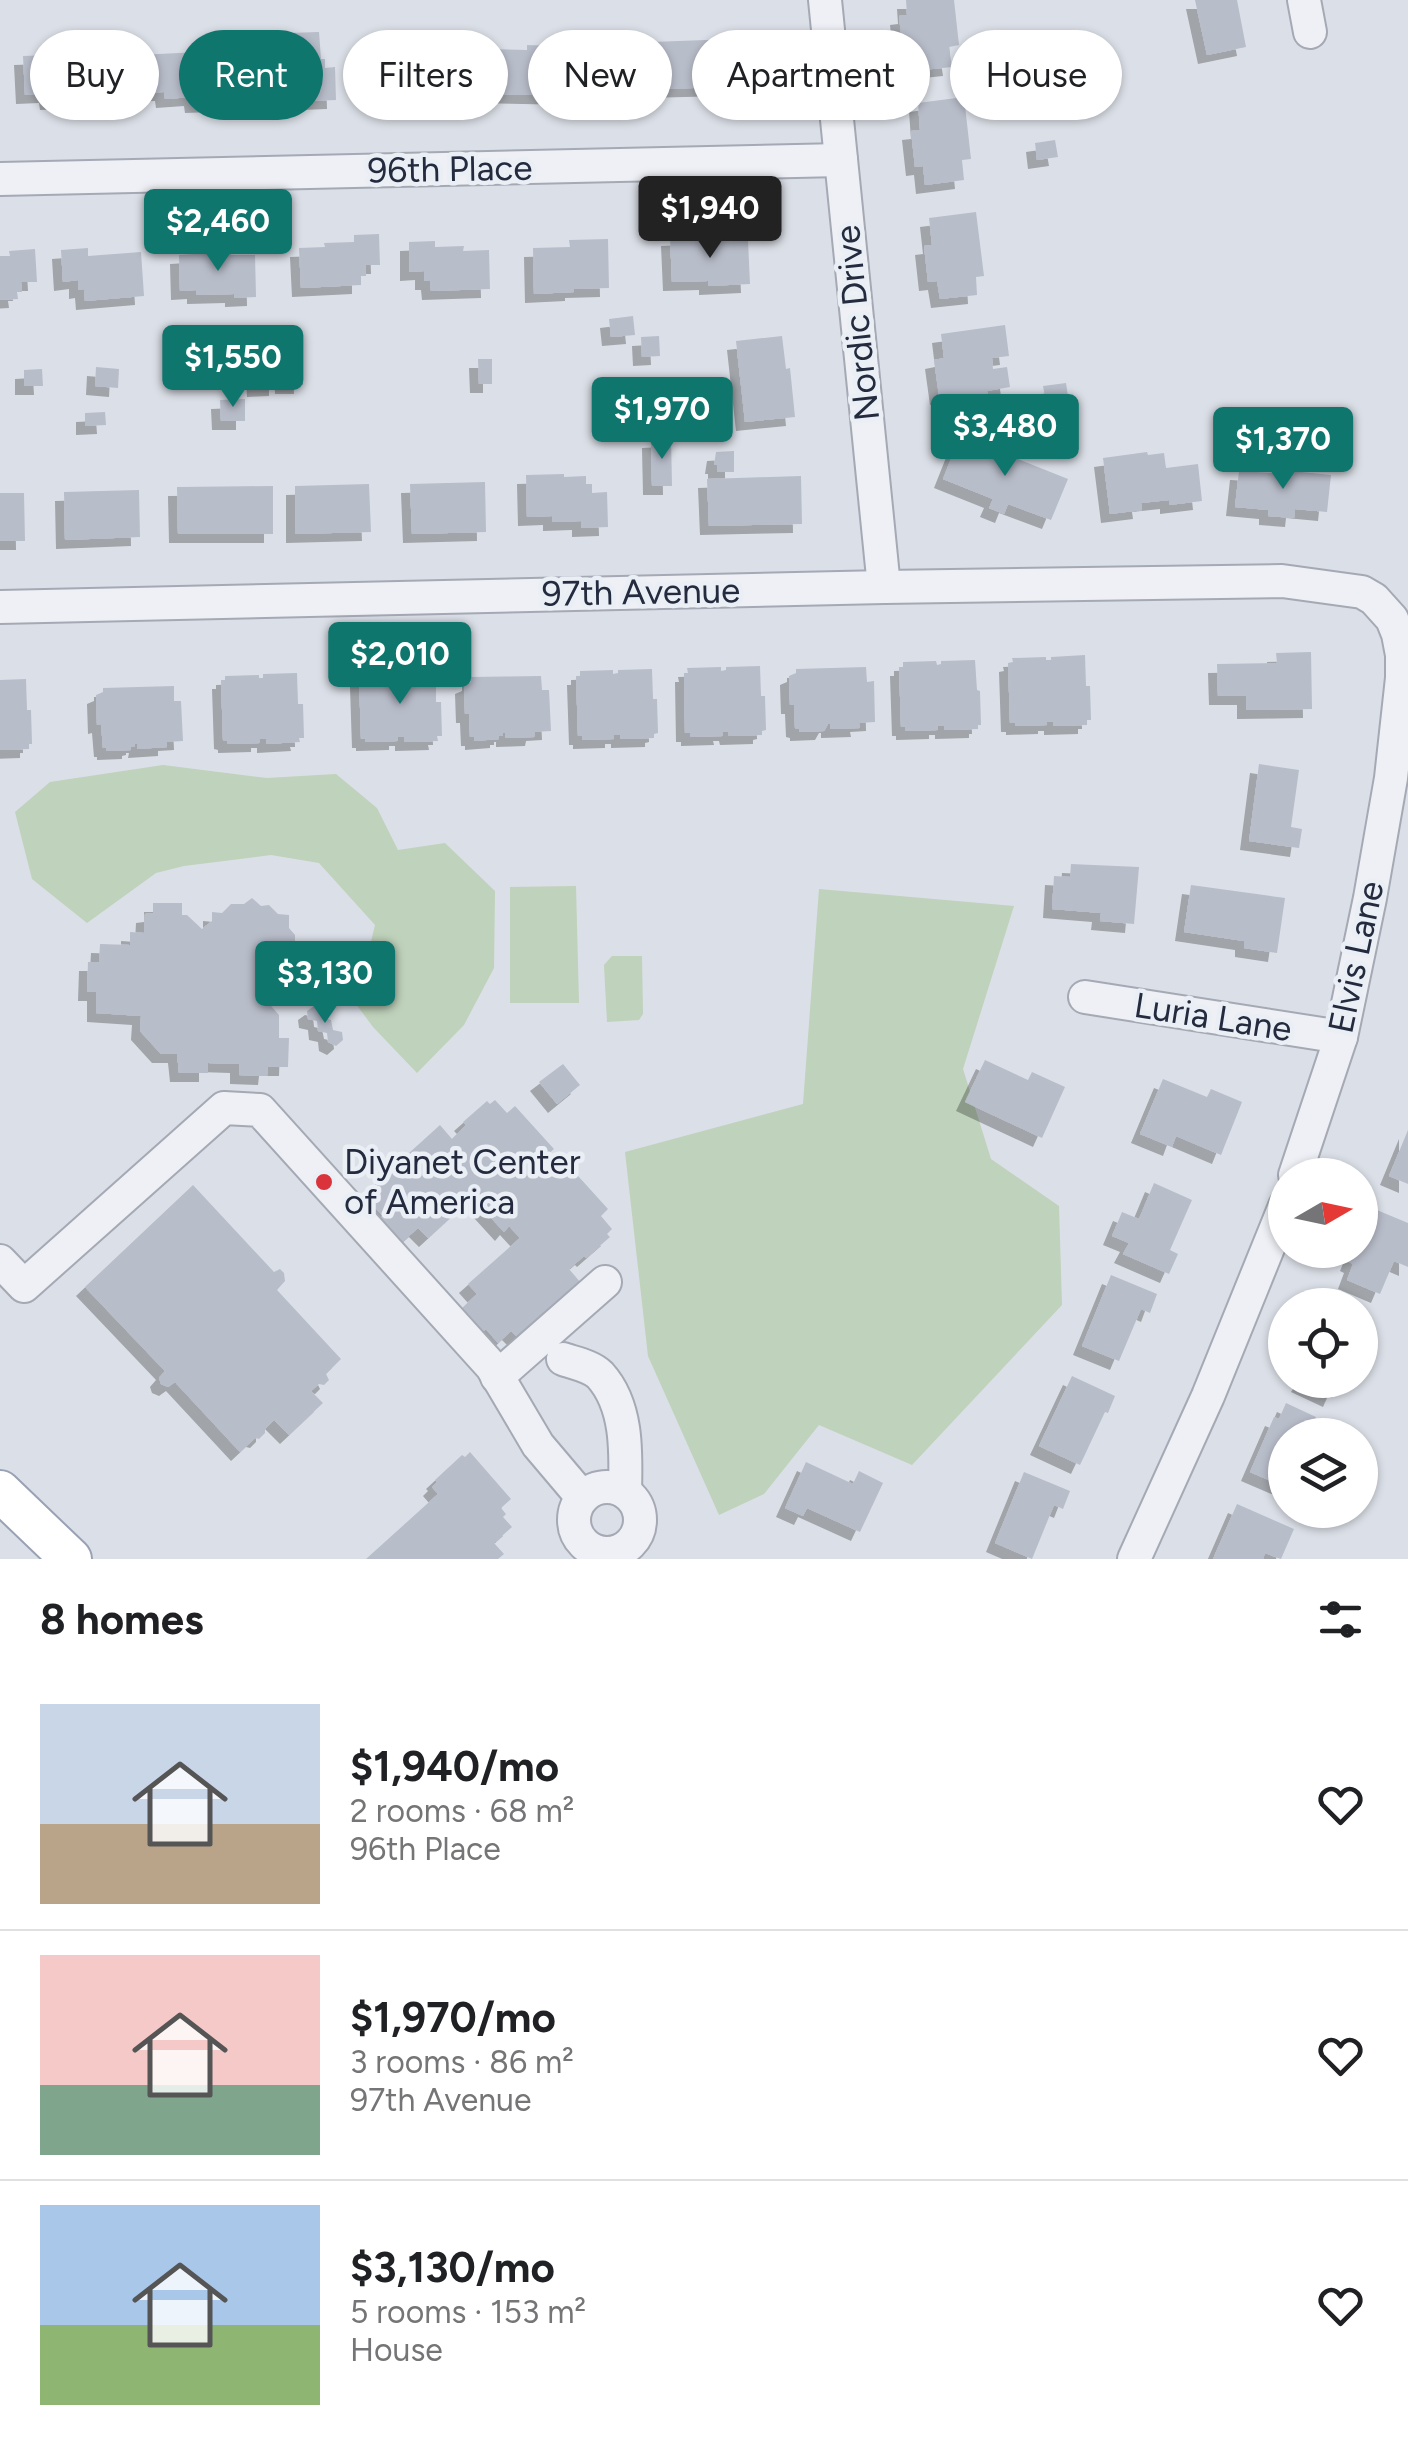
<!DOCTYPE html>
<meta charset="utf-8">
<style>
body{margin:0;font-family:Figtree,sans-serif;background:#f6f6f6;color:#202124;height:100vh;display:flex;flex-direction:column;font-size:38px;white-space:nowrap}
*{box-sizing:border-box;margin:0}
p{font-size:32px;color:#757577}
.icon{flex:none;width:55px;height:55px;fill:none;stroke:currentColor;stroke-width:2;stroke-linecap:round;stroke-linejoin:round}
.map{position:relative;height:1559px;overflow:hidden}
.panel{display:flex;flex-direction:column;background:#fff;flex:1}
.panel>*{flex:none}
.hud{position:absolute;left:30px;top:30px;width:1350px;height:90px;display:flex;gap:20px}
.needle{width:65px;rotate:81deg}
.controls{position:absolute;left:1268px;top:1158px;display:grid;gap:20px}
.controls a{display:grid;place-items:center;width:110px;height:110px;border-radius:50%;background:#fff;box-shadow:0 2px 8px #0004;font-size:50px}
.price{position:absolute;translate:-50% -85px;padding:0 22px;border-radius:10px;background:#0f766e;color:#fff;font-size:32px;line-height:65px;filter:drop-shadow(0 2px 5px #0008)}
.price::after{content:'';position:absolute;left:50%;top:60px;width:30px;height:22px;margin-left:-15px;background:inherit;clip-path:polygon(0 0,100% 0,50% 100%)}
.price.current{background:#222;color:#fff}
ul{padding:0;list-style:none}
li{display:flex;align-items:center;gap:30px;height:250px;padding:0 40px}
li+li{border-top:2px solid #e0e0e0}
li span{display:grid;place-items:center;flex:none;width:280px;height:200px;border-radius:0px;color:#555}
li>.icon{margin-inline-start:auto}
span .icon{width:120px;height:120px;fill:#fffc;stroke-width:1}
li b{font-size:42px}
h2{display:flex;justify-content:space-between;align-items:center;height:120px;padding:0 40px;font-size:42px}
.pill{padding:0 35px;border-radius:45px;background:#fff;box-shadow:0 2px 8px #0004;font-size:35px;line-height:90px}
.pill.current{background:#0f766e;color:#fff}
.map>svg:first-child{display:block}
</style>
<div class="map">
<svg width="1408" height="1559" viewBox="0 0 1408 1559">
<defs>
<filter id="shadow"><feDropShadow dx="-9" dy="9" stdDeviation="0" flood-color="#0004"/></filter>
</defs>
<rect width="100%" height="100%" fill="#dbdfe7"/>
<g fill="#bfd2bb">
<path d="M163 765 267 778 336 774 377 808 398 850 445 843 495 891 494 968 464 1025 417 1073 373 1027 356 1004 375 925 319 863 271 855 184 866 156 873 87 923 32 879 15 812 50 782Z"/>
<path d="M576 886 579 1003H510V887Z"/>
<path d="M819 889 1014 906 963 1069 991 1159 1059 1206 1062 1305 912 1465 819 1425 764 1494 719 1515 648 1356 625 1152 803 1104Z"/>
<path d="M612 956H642L643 1014 639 1020 607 1022 604 965Z"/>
</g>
<g fill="#b8bdca" filter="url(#shadow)">
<path d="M906 0H954L959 45 949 47 952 67 913 71 911 51 903 52 899 16 907 15Z"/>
<path d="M1195 0H1237L1246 47 1207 55Z"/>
<path d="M319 32 321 59H325V68L335 67 336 100 310 101 309 95 279 96V91L257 92 255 51 289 50 288 33Z"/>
<path d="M732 39 734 87 654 89 652 42Z"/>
<path d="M527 45 580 47 579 96 487 94 488 49 527 50Z"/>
<path d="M430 46V55H439L440 65 450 64 452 98 424 99V91L396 93 395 86 371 87 370 49Z"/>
<path d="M199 52V61L218 59 221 103 194 104 193 97 165 99 164 92 140 93 138 55Z"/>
<path d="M83 54 84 64 103 63 105 105 78 106V100L49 101 48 94 25 95 23 56Z"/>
<path d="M964 97 971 159 962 160 964 180 925 185 923 166 915 167 911 131 920 130 918 103Z"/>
<path d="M1055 140 1058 157 1037 160 1035 143Z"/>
<path d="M976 212 984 276 976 277 977 295 940 299 937 281 928 282 924 246 932 245 929 218Z"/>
<path d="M379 234 380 265H366V276H361V285L301 288 299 248 325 247 324 243 354 242V235Z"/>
<path d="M717 235V241L748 240 750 284 708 286V281L672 282 670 237Z"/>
<path d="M608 239 609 288 574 289V292L534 294 533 248 570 247 569 240Z"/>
<path d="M435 241V247L464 246 463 251 489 250 490 289 431 291 430 281H424V271L409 272V242Z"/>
<path d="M88 248V256L141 252 144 296 85 301 84 289 78 290V280L63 282 61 250Z"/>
<path d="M35 249 37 282H21L22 292H17L18 299 0 300V256H10L9 251Z"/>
<path d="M195 250H231V255H255L256 297 234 298V294L196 295V290L180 291 179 255 195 254Z"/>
<path d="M633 316 635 335 611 337 609 319Z"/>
<path d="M1005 325 1009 356 992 358 993 369 1007 367 1010 387 987 391 990 410 950 415 947 395 939 396 934 360 944 358 941 334Z"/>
<path d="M659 336 660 356 642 357 641 337Z"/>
<path d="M782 336 786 369 790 368 795 417 745 422 736 341Z"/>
<path d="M302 355 303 385H284L283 356Z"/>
<path d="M478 359H492V384H479Z"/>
<path d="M96 367 119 369 118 388 95 386Z"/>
<path d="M42 369 43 386H24V370Z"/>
<path d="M278 369V387L256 388 255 370Z"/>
<path d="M1066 383 1069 403 1047 407 1043 386Z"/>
<path d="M245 399V421H221L220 400Z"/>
<path d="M105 412 106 425 85 426V413Z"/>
<path d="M960 436 1068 479 1051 520 1008 504 1004 514 989 508 993 499 943 479Z"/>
<path d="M671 438 672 486H652L651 439Z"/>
<path d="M734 451V472H717V465H714L716 452Z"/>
<path d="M1147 452 1148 455 1164 453 1166 468 1198 464 1202 501 1169 505V500L1141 503 1142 510 1110 514 1103 458Z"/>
<path d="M1272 469 1331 475 1327 512 1295 509 1294 518 1268 516V510L1235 507 1239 471 1272 473Z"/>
<path d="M564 474V477L586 476V484H592V493L607 492 608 527 581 528V521L552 522V516L527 517 526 475Z"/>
<path d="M801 476 802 524 709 526 707 479Z"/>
<path d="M485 482 486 532 412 534 410 484Z"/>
<path d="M369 484 371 532 295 534V486Z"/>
<path d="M273 486V534H178L177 487Z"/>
<path d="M139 490 140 537 65 540 64 492Z"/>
<path d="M0 493H24L25 541H0Z"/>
<path d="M1311 652 1312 709 1246 710V696H1218L1217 664 1277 663 1276 653Z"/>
<path d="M1085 655 1086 686H1090L1091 720H1087V725L1053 726V722H1047V725L1015 726V723H1010L1008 663 1013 662 1012 658 1046 657V660H1051V657Z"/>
<path d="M975 660 977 690 980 691 981 725H978V729L944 730V726H938V730L905 731V727H901L899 667H903V662L936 661 937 665 941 664V661Z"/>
<path d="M760 666 761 696H765L766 730 762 731V735L729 736 728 732H722L723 736 690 737V733H685L684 673H688L687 668 721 667V671L726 670V667Z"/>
<path d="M866 667 867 682 874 681 875 722 859 723 860 728 830 729V724H828L824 731 799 732V729L795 728 794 705H790L789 676 796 673V669Z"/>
<path d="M652 669 653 699H657L658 733 654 734V738L620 739V735H614V739L582 740V736H578L576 676H580V671L613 670V674L618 673V670Z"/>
<path d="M436 671V702H441L442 736H437L438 741 404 742V737H398V741L365 742V739H361L359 678H363V674L397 673V676H401V672Z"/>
<path d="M297 673 298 704H303L304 738H299L300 742 266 744V739H260V743L227 744V741L223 740 221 680H225V676L259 675V678H263V674Z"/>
<path d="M541 676 542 690H549L551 731 535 732 534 737 505 738V733H503V736H499V739L474 741V737H470L469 714H465L464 685 471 682V677Z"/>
<path d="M26 679 27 710H31L32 744H29V749L0 750V680Z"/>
<path d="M174 686V701H181L183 741 167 742V747L137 749 138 744H135V746L131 747V750L106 751V748H103L101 724 97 725 96 695 103 692V688Z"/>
<path d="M1259 764 1299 770 1291 827 1302 829 1299 848 1249 841Z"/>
<path d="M1071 864 1139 867 1134 924 1100 921 1101 913 1052 909 1054 876 1070 877Z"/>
<path d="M1191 885 1285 898 1277 953 1244 948V941L1184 932Z"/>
<path d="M252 898 261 906 269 905 278 914 289 915V928L295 935V947L300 954 294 959 293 974 284 982 283 991 275 990 265 999 279 1015V1038H289L288 1067H268L267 1076 239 1075V1064L208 1063V1073H179L177 1054H161L140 1031 141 1016 96 1013V992H87L88 962H99L100 944 130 945V932L144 933 145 914 153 913V903H182V915H187L202 929 212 921V912L222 913 231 904H244Z"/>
<path d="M314 1006 322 1008 323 1018 331 1020 333 1030 342 1032 343 1040 336 1046 328 1042 327 1033 318 1031 317 1021 308 1019 307 1011Z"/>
<path d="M985 1060 1028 1080 1032 1072 1065 1087 1042 1138 965 1102Z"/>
<path d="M563 1064 580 1085 557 1104 539 1082Z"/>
<path d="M1163 1079 1207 1097 1211 1089 1242 1102 1221 1155 1176 1136 1172 1147 1140 1134Z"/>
<path d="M495 1100 507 1113 515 1106 554 1149 546 1156 561 1174 569 1166 608 1209 601 1216 612 1229 607 1234 610 1237 586 1258 584 1256 569 1269 581 1283 519 1339 511 1331 498 1343 486 1329 482 1332 461 1309 477 1294 468 1284 520 1238 509 1226 504 1232 483 1209 489 1204 478 1192 428 1238 418 1228 402 1242 380 1218 383 1216 370 1202 383 1190 377 1182 440 1125 452 1139 466 1125 463 1122 487 1101 490 1104Z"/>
<path d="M1408 1130V1184L1389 1176Z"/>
<path d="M1154 1183 1192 1200 1170 1250 1178 1254 1169 1274 1123 1254 1129 1243 1112 1236 1122 1212 1139 1219Z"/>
<path d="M193 1185 274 1272 280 1269 284 1273 285 1281 277 1290 341 1359 326 1374 329 1380 324 1385 319 1384 311 1391 323 1403 289 1435 274 1420 265 1429V1433L259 1439 255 1438 240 1452 175 1382 168 1387 161 1384 159 1378 165 1371 85 1287Z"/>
<path d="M1372 1208 1408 1223V1267L1394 1261 1380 1294 1347 1280 1353 1264 1349 1262 1354 1250H1360V1237Z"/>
<path d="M1111 1275 1157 1294 1150 1313 1141 1309 1119 1361 1082 1346Z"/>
<path d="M1072 1376 1115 1396 1108 1413 1105 1412 1080 1465 1039 1446Z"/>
<path d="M1302 1380H1340L1332 1398 1300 1383Z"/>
<path d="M1286 1403 1316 1417 1308 1435H1285V1487L1250 1472 1274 1417 1279 1419Z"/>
<path d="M470 1452 511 1499 501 1508 506 1514 503 1517 512 1527 494 1543 504 1554 498 1559H366L438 1494 432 1487 437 1482 435 1480 462 1455 465 1457Z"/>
<path d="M806 1462 853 1484 859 1471 883 1483 860 1532 807 1508 803 1516 785 1508Z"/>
<path d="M1024 1472 1070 1491 1063 1509 1054 1505 1032 1559 995 1543Z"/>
<path d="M1237 1504 1294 1529 1281 1559 1265 1553 1263 1559H1213Z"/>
</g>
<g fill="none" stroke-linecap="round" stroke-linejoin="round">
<defs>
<g id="minor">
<path d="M825 0 884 587"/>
<path d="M1304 0 1310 32"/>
<path d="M0 179 841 160"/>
<path d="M0 607 884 587 1282 581 1362 592 1374 599 1392 619 1398 634 1402 655V678L1391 778 1370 898 1341 1037 1295 1175"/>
<path d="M1085 997 1341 1037"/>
<path d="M0 1261 24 1286 224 1108 260 1110 492 1367 538 1445 582 1497"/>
<path d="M563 1359C574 1363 591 1366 600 1375 628 1406 626 1453 625 1492"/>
<path d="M497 1377 605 1282"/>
<circle cx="607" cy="1520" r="33"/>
<path d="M1134 1559 1208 1396 1285 1206"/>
</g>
<path id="major" d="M0 1491 71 1559"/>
</defs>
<use href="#minor" stroke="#a4a9b4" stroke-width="36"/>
<use href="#major" stroke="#99a1b4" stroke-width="44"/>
<use href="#minor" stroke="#eef0f5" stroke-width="32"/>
<use href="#major" stroke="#fff" stroke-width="40"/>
</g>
<circle fill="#da333b" stroke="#eaeef5" stroke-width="4" cx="324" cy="1182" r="10"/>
<g text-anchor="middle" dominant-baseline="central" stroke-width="9" stroke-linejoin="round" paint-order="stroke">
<g font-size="35" fill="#242b3e" stroke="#eaeef5">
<text transform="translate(450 169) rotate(-1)">96th Place</text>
<text transform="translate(857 323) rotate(-96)">Nordic Drive</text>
<text transform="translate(641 592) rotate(-1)">97th Avenue</text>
<text transform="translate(1356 957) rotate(-78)">Elvis Lane</text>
<text transform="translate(1213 1017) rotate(9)">Luria Lane</text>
</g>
<g font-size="35" fill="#242b3e" stroke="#eaeef5" text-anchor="start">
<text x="344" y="1162">Diyanet Center<tspan x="344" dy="40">of America</tspan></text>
</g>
</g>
</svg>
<div class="controls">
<a><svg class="needle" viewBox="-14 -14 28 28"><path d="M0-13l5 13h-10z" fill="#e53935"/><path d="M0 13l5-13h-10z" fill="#757577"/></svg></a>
<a><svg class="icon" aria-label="locate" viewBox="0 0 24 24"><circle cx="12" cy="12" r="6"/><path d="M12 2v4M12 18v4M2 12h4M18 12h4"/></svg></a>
<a><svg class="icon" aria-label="layers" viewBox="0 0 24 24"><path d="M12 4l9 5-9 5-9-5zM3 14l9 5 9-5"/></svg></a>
</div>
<b class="price current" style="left:710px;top:261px">$1,940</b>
<b class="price" style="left:218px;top:274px">$2,460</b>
<b class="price" style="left:233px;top:410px">$1,550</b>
<b class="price" style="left:662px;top:462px">$1,970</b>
<b class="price" style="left:1005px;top:479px">$3,480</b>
<b class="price" style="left:1283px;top:492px">$1,370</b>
<b class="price" style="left:400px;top:707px">$2,010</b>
<b class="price" style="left:325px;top:1026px">$3,130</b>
<div class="hud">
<a class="pill">Buy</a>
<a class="pill current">Rent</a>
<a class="pill">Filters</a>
<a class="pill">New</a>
<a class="pill">Apartment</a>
<a class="pill">House</a>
</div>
</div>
<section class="panel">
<h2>8 homes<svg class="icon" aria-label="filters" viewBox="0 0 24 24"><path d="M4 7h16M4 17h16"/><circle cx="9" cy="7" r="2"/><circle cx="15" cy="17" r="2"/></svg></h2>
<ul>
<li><span style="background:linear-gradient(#c9d6e8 60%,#b9a48a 0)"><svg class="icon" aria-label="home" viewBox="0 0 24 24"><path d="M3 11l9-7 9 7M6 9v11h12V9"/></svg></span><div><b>$1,940/mo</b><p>2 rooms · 68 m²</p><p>96th Place</p></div><svg class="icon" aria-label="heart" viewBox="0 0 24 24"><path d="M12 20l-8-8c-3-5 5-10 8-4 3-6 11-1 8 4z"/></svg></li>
<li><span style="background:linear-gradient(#f6c9c9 65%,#7fa58c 0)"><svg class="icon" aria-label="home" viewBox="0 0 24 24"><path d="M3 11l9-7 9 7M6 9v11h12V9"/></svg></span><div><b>$1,970/mo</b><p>3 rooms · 86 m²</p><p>97th Avenue</p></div><svg class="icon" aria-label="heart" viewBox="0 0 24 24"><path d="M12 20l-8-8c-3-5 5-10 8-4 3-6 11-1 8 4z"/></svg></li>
<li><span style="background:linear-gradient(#a9c7e8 60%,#8fb573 0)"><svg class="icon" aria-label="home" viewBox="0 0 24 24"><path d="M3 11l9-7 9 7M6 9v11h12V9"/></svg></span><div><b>$3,130/mo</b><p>5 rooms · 153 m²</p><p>House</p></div><svg class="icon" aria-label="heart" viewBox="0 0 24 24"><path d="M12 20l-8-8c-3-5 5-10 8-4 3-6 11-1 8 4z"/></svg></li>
</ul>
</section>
